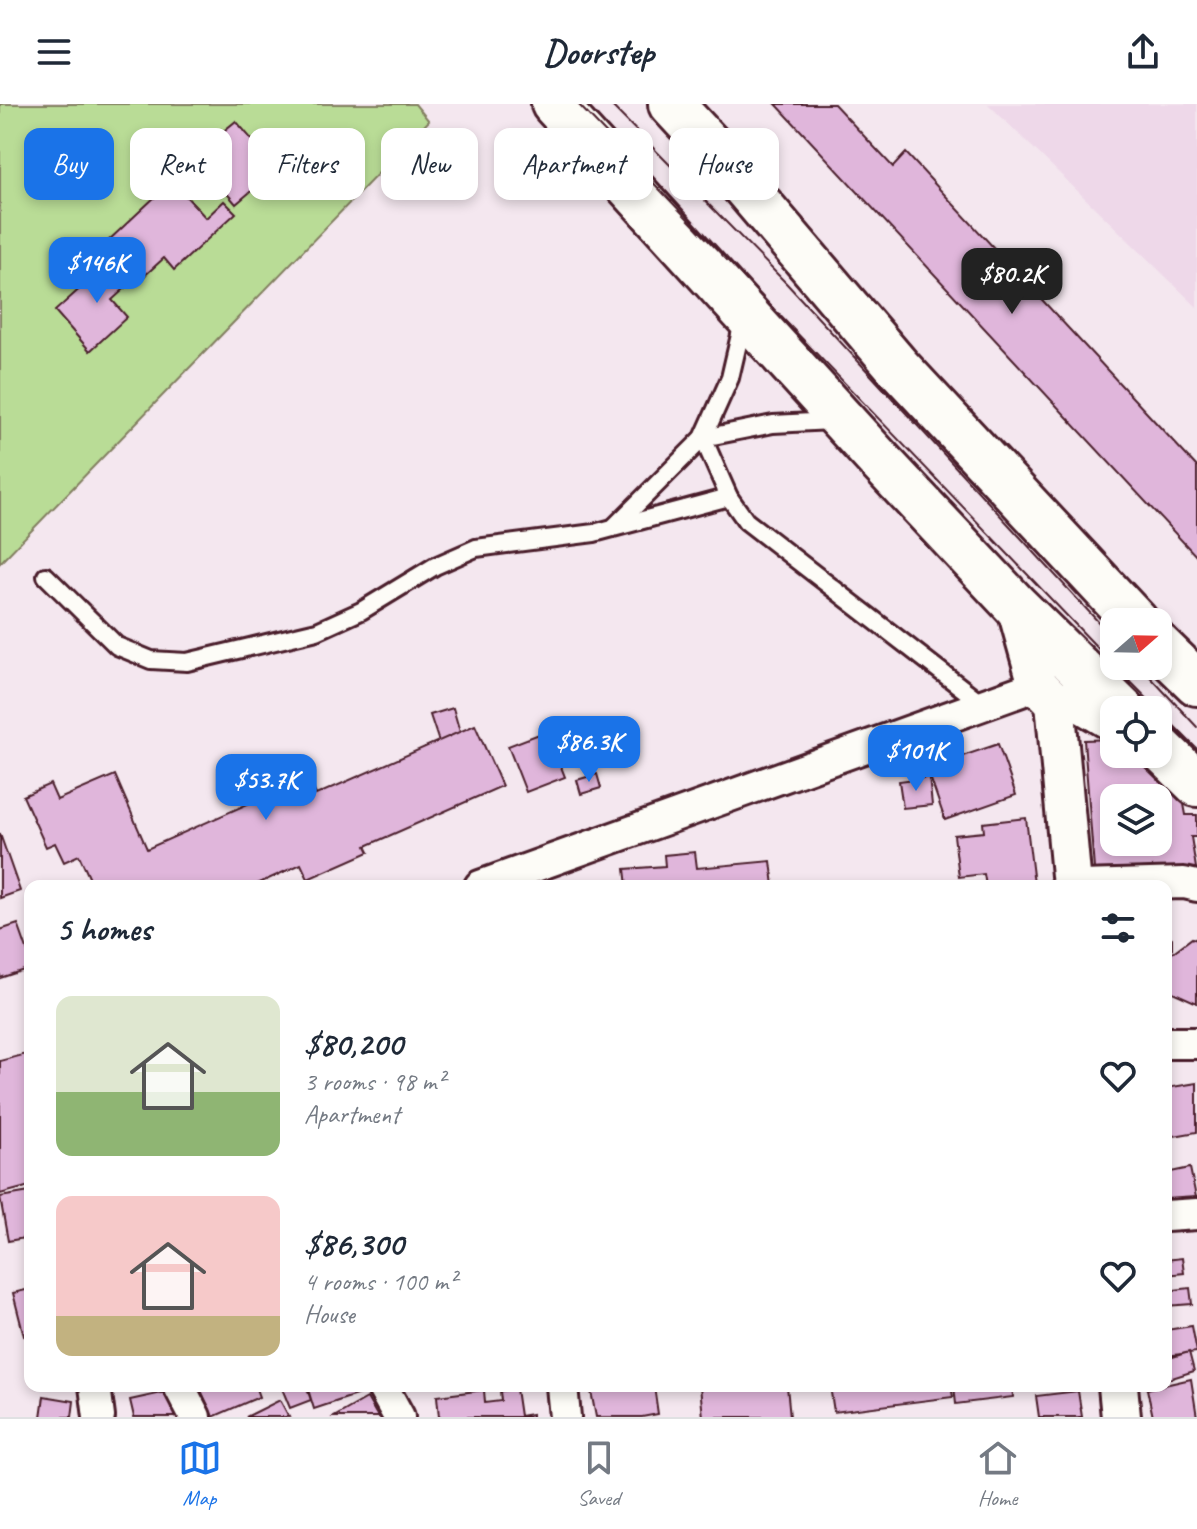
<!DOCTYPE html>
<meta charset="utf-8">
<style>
body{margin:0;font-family:Caveat,sans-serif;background:#f6f6f7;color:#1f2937;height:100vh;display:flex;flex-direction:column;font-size:30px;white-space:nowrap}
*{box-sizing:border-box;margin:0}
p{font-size:26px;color:#747a83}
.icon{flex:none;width:44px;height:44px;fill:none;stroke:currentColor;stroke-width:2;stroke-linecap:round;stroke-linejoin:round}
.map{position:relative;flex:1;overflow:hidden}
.side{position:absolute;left:24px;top:776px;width:1148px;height:512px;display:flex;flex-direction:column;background:#fff;border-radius:16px;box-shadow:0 4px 12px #0003}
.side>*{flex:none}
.hud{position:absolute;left:24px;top:24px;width:1150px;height:72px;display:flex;gap:16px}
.needle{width:52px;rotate:70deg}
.buttons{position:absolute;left:1100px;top:504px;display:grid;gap:16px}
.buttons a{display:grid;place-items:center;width:72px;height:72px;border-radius:16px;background:#fff;box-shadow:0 4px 12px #0003;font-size:40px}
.price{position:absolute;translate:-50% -68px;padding:0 18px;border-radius:16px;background:#1a73e8;color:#fff;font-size:26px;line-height:52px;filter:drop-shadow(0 2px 4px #0008)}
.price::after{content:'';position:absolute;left:50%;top:48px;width:24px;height:18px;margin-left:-12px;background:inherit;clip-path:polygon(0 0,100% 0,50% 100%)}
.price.selected{background:#222;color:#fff}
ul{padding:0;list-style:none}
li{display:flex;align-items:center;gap:24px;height:200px;padding:0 32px}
li span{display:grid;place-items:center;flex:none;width:224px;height:160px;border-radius:16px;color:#555}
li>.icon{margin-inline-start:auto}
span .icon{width:96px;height:96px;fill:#fffc;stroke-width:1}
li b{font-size:34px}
h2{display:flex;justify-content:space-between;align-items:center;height:96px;padding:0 32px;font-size:34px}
.tag{padding:0 28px;border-radius:16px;background:#fff;box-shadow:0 4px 12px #0003;font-size:28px;line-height:72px}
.tag.selected{background:#1a73e8;color:#fff}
header{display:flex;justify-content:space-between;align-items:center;height:104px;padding:0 32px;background:#fff;font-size:36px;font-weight:600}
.dock{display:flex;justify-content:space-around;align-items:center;height:112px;border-top:2px solid #e0e1e3;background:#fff;font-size:22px;color:#747a83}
.dock a{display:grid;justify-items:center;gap:4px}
.dock .selected{color:#1a73e8}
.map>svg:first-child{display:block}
</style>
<header><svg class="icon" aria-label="menu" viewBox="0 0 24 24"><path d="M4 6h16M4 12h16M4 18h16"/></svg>Doorstep<svg class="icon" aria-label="share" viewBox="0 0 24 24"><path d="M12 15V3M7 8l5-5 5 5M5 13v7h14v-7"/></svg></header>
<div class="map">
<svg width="1197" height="1313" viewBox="0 0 1197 1313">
<rect width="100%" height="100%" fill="#f4e7ef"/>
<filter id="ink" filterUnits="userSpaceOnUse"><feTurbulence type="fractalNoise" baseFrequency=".0125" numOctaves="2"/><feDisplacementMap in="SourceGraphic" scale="16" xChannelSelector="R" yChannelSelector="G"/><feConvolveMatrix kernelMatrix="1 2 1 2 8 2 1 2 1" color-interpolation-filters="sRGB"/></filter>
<g filter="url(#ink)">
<path fill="#eed8e9" d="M988 0H1197V203Z"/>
<path fill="#b9dc96" stroke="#827e60" stroke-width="2" d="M0 0H415L429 17 0 459Z"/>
<g fill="#e0b6db" stroke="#4a1f2b" stroke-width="2" fill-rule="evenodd">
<path d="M776 0H834L893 63 906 49 1197 363V453Z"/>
<path d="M236 17 277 65 236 100 194 51Z"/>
<path d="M172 77 206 114 224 97 236 109 174 166 164 154 142 174 108 137Z"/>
<path d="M114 154 134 176 112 196 127 213 90 247 55 207Z"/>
<path d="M453 604 462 635 440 641 430 611Z"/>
<path d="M475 621 502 682 366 742 369 748 308 775 301 760 253 782H93L79 751 64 758 55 739 46 743 23 692 50 680 57 696 115 671 147 745 308 673 316 691Z"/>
<path d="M547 627 565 673 526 688 508 642Z"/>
<path d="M1114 635V650H1135L1184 700 1186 711H1197V733H1191L1196 764 1094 765 1084 636ZM1114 694H1158V738H1114Z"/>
<path d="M998 640 1016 691 945 716 927 664Z"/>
<path d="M597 670 601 684 581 690 577 676Z"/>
<path d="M929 673 932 701 903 704 899 677Z"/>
<path d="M1026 714 1034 780 986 782 984 770 959 773 954 731 984 728 983 719Z"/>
<path d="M0 730 20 787 0 794Z"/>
<path d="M695 748 697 764 771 757 774 782H627L625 765 665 762 664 751Z"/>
<path d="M18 820 30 854V864L0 874V826Z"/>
<path d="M1166 831 1172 834V849L1192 834 1197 836V899L1166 885Z"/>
<path d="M30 949V1082L0 1090V957Z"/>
<path d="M1197 979V1028L1168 1033 1166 984Z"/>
<path d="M1190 1064 1197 1098 1166 1119V1069Z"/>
<path d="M30 1088V1133L8 1137 0 1093Z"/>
<path d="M1182 1154 1184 1169 1166 1171V1156Z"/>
<path d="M1190 1184 1192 1200 1166 1202V1187Z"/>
<path d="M30 1185V1231L24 1232 13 1189Z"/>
<path d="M1192 1222 1197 1248 1166 1252V1226Z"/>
<path d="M1189 1248 1194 1267 1166 1276V1255Z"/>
<path d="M1191 1275 1197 1313H1153L1147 1285Z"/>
<path d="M199 1282H255L259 1293 213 1313Z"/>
<path d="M281 1282H306L311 1296 290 1304Z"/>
<path d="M307 1282H360L362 1289 314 1305Z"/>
<path d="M590 1282H654L658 1310 642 1313H596Z"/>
<path d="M700 1282H787L790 1313H703Z"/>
<path d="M830 1282H951L953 1293 834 1308Z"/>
<path d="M954 1282H1012L1013 1293 956 1300Z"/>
<path d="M516 1285 520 1312 532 1310V1313H439L437 1292 484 1286 485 1299 501 1297 500 1287Z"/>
<path d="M171 1287 176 1313H134L130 1296Z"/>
<path d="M1078 1287 1082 1313H1039L1036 1292Z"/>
<path d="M44 1292 74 1297 72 1313H41Z"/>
<path d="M367 1294 378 1313H334Z"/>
<path d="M280 1296 289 1313H246Z"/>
</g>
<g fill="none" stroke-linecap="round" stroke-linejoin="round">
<defs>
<g id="service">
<path d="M703 334 729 393 746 417 984 601"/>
<path d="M703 334 773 320 832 317"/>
<path d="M615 422 703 334 730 274 743 218"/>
<path d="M46 472 117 542 151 556 187 558 317 527 361 507 435 462 476 444 594 429 729 393"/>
</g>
<g id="minor">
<path d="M480 782 1038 581"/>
<path d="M1082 782 1184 779 1197 782"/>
<path d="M1166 939H1197"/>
<path d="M1166 1112 1197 1110"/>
<path d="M95 1282 99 1313"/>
<path d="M179 1282 195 1313"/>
<path d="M382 1282 399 1313"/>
<path d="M562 1282 565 1313"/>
</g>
<g id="tertiary">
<path d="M1016 502 1038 581 1055 598 1078 597 1114 618"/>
<path d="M1055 598 1072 782"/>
<path d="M1118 1282 1121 1313"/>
</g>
<g id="primary">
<path d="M554 0 877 354 1016 502 1122 606"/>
<path d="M671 0 710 42 898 263 1136 518"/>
<path d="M1158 541 1197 579"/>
<path d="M1158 642 1197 680"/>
</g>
</defs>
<use href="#service" stroke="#4a1f2b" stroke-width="22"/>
<use href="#minor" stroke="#4a1f2b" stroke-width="36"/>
<use href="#tertiary" stroke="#4a1f2b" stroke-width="44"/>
<use href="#primary" stroke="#4a1f2b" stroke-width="50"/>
<use href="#service" stroke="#fdfcf7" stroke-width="16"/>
<use href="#minor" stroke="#fdfcf7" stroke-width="30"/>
<use href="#tertiary" stroke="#fdfcf7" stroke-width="38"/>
<use href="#primary" stroke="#fdfcf7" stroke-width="44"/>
<g stroke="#4a1f2b" stroke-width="2">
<path d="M578 0 1114 561"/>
<path d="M610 0 787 180 1114 535"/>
<path d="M1115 562 1197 645"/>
<path d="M1140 562 1197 623"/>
</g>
</g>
</g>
</svg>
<div class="buttons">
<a><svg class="needle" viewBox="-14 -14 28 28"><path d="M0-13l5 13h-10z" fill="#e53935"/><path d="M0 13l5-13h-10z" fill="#747a83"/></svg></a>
<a><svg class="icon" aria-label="locate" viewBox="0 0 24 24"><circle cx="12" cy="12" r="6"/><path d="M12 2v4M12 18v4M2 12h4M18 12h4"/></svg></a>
<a><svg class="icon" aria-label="layers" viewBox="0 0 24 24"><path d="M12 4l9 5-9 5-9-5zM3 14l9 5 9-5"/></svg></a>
</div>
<b class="price" style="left:97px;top:201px">$146K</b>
<b class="price selected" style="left:1012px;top:212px">$80.2K</b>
<b class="price" style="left:589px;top:680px">$86.3K</b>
<b class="price" style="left:916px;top:689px">$101K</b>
<b class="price" style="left:266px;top:718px">$53.7K</b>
<div class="hud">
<a class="tag selected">Buy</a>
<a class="tag">Rent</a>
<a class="tag">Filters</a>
<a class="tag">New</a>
<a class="tag">Apartment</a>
<a class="tag">House</a>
</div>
<section class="side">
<h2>5 homes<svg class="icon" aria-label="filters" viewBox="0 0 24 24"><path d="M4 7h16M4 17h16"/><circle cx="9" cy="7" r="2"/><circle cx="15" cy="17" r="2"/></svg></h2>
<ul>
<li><span style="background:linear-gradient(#dfe7d0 60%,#8fb573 0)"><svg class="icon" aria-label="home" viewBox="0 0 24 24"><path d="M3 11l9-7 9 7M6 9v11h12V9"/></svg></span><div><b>$80,200</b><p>3 rooms · 98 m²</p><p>Apartment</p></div><svg class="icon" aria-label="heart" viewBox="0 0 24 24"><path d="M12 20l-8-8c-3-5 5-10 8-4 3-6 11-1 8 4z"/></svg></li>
<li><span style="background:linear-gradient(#f6c9c9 75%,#c2b280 0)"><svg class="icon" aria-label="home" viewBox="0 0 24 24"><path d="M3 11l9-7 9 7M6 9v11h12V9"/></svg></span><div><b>$86,300</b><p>4 rooms · 100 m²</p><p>House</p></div><svg class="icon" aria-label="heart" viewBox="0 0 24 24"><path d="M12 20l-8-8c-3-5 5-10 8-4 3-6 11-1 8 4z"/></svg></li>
</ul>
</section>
</div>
<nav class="dock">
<a class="selected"><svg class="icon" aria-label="map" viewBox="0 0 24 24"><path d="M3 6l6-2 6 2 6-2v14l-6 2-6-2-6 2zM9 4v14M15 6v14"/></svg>Map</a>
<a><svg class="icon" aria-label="saved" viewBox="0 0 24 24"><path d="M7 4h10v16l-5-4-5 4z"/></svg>Saved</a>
<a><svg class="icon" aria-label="home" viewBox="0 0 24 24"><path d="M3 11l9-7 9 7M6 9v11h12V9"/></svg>Home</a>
</nav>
